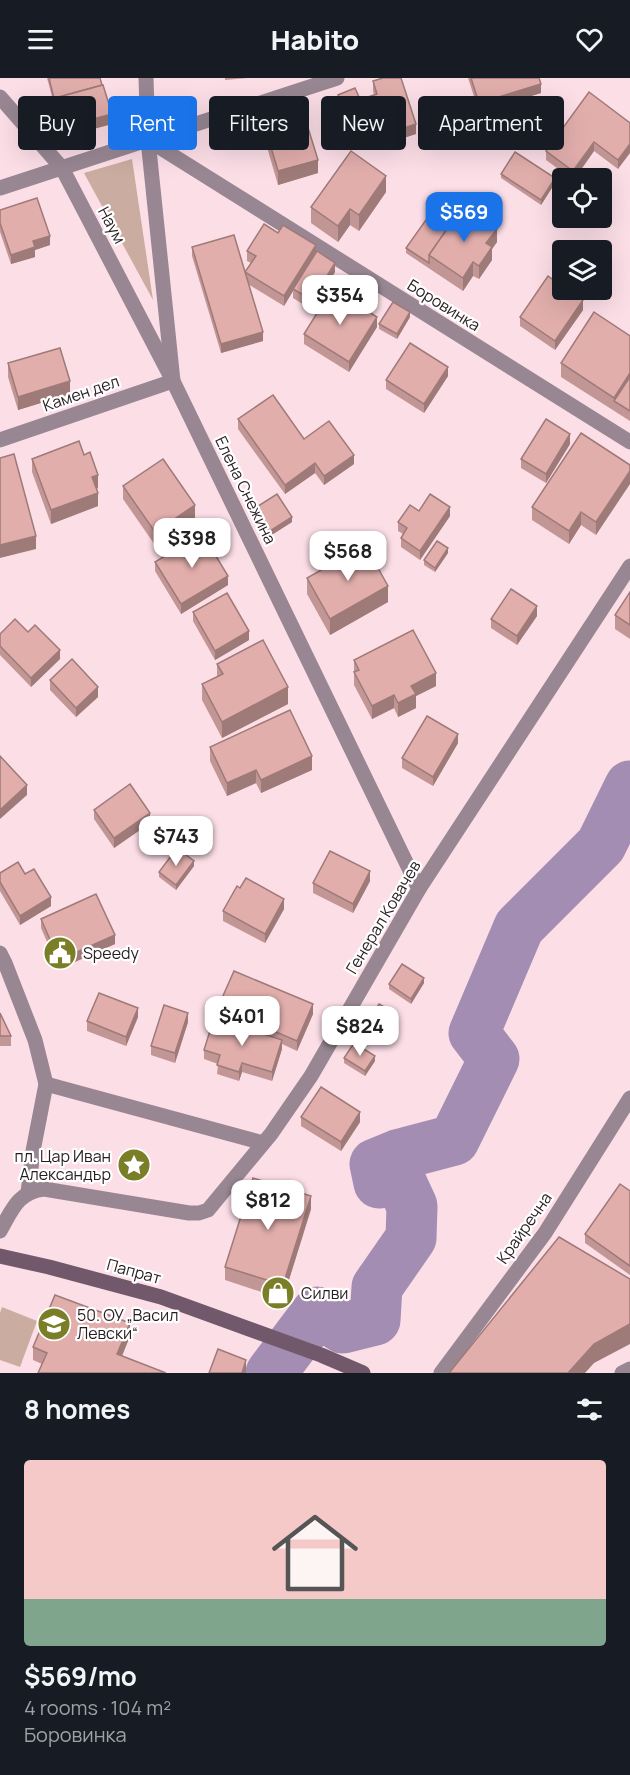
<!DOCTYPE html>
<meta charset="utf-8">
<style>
body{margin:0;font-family:Manrope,sans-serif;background:#242831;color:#f1f3f6;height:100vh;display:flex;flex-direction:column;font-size:22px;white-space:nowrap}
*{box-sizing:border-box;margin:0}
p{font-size:20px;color:#9ea1a6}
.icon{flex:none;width:33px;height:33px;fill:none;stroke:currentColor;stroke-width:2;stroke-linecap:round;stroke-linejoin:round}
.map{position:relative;height:1295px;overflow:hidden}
.drawer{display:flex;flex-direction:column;background:#171b24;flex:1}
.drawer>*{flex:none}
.banner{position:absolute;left:18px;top:18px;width:594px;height:54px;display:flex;gap:12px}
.controls{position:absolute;left:552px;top:90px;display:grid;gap:12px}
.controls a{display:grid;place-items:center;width:60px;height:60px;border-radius:6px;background:#171b24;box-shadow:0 6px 24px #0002;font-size:30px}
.price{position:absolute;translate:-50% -51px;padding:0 14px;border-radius:12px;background:#fff;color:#222;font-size:20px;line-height:39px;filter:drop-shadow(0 2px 3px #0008)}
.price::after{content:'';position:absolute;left:50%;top:36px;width:18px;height:14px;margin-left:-9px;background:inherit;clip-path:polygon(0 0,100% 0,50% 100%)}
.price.on{background:#1a73e8;color:#fff}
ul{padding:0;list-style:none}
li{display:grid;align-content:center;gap:12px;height:318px;padding:0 24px}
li+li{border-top:2px solid #363941}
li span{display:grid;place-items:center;height:186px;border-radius:6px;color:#555}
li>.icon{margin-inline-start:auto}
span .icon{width:108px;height:108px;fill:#fffc;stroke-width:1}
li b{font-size:26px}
h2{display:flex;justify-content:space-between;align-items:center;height:72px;padding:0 24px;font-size:26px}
.pill{padding:0 21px;border-radius:6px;background:#171b24;box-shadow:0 6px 24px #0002;font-size:21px;line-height:54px}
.pill.on{background:#1a73e8;color:#fff}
header{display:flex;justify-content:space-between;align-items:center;height:78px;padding:0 24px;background:#171b24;font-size:27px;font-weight:800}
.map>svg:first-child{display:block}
</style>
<header><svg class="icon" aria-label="menu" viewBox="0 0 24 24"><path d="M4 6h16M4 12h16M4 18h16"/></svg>Habito<svg class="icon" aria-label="heart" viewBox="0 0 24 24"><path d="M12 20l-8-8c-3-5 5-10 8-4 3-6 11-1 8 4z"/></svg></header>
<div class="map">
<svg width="630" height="1295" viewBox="0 0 630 1295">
<rect width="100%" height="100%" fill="#fcdee7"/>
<g fill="#cbaca0">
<path d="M132 81 153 222 84 95Z"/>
<path d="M2 1229 37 1243 20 1289 0 1282V1235Z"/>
</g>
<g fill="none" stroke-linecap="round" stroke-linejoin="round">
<path stroke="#a48db2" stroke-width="51" d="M271 1295 317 1234 343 1250 375 1242 377 1209 411 1160 412 1128 400 1102 379 1105 375 1086 397 1077 454 1062 494 981 474 955 519 849 601 767 630 708"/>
<g stroke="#988793" stroke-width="15">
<path d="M146 0 148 62 173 303 419 811"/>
<path d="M0 19 62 90 173 303 0 362"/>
<path d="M148 62 630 364"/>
<path d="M0 110 337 0"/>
<path d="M0 875 5 885 35 962 46 1006 33 1073 28 1115"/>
<path d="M46 1006 263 1065"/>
<path d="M441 1295 545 1155 630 1020"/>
<path d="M622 1295 630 1291"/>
</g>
<path stroke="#988793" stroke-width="15" d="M0 1153C12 1132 18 1114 44 1111L189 1135H199L208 1132 271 1056 311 998 419 811 630 488"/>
<path stroke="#71596b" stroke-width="15" d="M0 1178 49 1189 161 1219 321 1277 363 1295"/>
</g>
<g fill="#c29694">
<path d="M47 0H100L112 46 63 59Z"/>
<path d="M225 0H248L225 2Z"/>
<path d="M468 0H539L541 15 479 34Z"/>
<path d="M373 3 416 56 378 68 365 29V20L374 17 373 13Z"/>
<path d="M338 17 364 35 347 42 338 22Z"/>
<path d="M262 39 318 95 278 107 262 52Z"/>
<path d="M630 45 618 91 594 73 575 100H571L546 82V73Z"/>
<path d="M501 96 555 105 541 127 501 100Z"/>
<path d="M386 114 359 153 350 147 338 164 311 145V129Z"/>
<path d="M0 132 50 167 35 172V179L11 186 0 154Z"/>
<path d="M456 138 497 164 492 171V182L479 201 473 198 463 213 406 175V170Z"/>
<path d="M278 155 316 175 335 194 312 232 293 220V213L284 228 248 206 263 263 221 275 192 178V169L245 194 251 185 247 183V173Z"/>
<path d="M583 232 555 272 520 248V239Z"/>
<path d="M410 239 397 261 379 251V246Z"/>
<path d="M377 249 349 294 304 266V256Z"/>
<path d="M630 258V343L561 299V285Z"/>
<path d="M8 285 70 316 18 332 8 299Z"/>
<path d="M448 298 424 335 386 311V302Z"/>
<path d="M238 341 304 361 354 386 324 407 315 395 285 416 238 351Z"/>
<path d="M570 366 546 405 521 390V381Z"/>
<path d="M84 377 98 410 97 411 98 428 51 446 32 394V381Z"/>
<path d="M630 387 596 457 581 447 569 466 532 442V429Z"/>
<path d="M123 408 195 440 155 467 123 421Z"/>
<path d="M255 430 292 444 270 458 255 435Z"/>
<path d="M419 433 450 438 420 482 401 469V460L403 456 398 453V444Z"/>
<path d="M448 475 435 494 424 487V482Z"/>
<path d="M155 484 228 507 181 536 155 493Z"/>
<path d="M307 500 388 524 330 557 307 516Z"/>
<path d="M630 514V561L615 551V537Z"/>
<path d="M193 534 249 562 215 582 193 543Z"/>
<path d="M537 538 517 567 491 550V541Z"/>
<path d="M28 554 60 581 31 609 0 577V556Z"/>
<path d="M354 582 436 608 416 618V630L398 639 394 630 372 641 354 607Z"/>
<path d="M217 586 288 626 222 660 202 622V606L217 598Z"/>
<path d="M50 602 98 619 76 639 50 612Z"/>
<path d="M458 665 433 708 402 690V680Z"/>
<path d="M210 669 312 692 261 715 256 705 227 718 210 683Z"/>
<path d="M94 732 150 745 114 770 94 741Z"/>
<path d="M194 788 176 812 159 799V794Z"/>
<path d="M0 795 25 796 51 828 20 847 0 813Z"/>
<path d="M370 803 353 835 313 815V805Z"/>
<path d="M240 810 284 831 265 865 223 843V833Z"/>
<path d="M41 841 115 866 59 891 41 850Z"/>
<path d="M424 905 411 926 389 911V906Z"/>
<path d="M218 929 313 936 297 973 282 966V971L272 1003 242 994 239 1003 217 996 218 986 204 981V972L240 948 218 939Z"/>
<path d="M0 935 11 958V968H0Z"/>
<path d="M138 939 126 968 87 953V943Z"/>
<path d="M396 941 384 960 367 949V944Z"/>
<path d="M188 944 175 985 151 977V968Z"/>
<path d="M344 980 375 983 365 998 344 985Z"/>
<path d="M301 1039 360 1044 341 1073 301 1048Z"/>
<path d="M630 1113V1197L585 1165V1156Z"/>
<path d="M311 1131 283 1221 225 1202V1189Z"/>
<path d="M130 1258 122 1278 42 1286 33 1282V1269Z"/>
</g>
<g fill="#9e7a78">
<path d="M541 6V15L479 34V25Z"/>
<path d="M364 30V35L347 42V37Z"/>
<path d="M112 36V46L63 59V49Z"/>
<path d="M416 46V56L378 68V59Z"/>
<path d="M594 64V73L575 100H573V93Z"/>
<path d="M630 66V75L618 91V82Z"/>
<path d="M318 82V95L278 107V93Z"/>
<path d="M386 98V114L359 153V137Z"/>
<path d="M555 100V105L541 127V122Z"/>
<path d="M350 131V147L338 164V148Z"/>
<path d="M497 151V164L492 171V182L479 201V188L486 165Z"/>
<path d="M50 158V167L35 172V179L11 186V177L33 163Z"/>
<path d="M316 167V177L293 211V213L284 228V218Z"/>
<path d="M473 184V198L463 213V200Z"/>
<path d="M335 185V194L312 232V222Z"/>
<path d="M583 222V232L555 272V263Z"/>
<path d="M410 234V239L397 261V256Z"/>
<path d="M377 239V249L349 294V284Z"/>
<path d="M263 254V263L221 275V266Z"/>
<path d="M448 289V298L424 335V326Z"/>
<path d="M630 295V308L614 323V320Z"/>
<path d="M70 303V316L18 332V319Z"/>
<path d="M570 356V366L546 405V396Z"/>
<path d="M354 377V386L324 407V398Z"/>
<path d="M315 385V395L285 416V407Z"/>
<path d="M630 393V406L596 457V444Z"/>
<path d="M98 397V410L92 412V399Z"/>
<path d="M98 415V428L51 446V432Z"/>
<path d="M195 427V440L155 467V454Z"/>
<path d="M450 429V438L420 482V473Z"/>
<path d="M581 434V447L569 466V453Z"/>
<path d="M292 439V444L270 458V453Z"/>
<path d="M36 458V471L0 480V467Z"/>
<path d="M448 470V475L435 494V490Z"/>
<path d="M228 498V507L181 536V526Z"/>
<path d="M388 508V524L330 557V541Z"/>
<path d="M537 528V538L517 567V558Z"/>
<path d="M249 553V562L215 582V573Z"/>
<path d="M60 572V581L31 609V600Z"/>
<path d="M436 595V608L416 618V630L398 639V625L411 608Z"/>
<path d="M98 609V619L76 639V630Z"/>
<path d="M288 609V626L222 660V644Z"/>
<path d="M394 617V630L372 641V628Z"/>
<path d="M458 656V665L433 708V699Z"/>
<path d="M312 678V692L261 715V702Z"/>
<path d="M256 692V705L227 718V705Z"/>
<path d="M27 707V717L0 741V732Z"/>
<path d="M150 735V745L114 770V760Z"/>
<path d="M194 783V788L176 812V807Z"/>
<path d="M370 793V803L353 835V826Z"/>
<path d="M51 819V828L20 847V838Z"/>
<path d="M284 821V831L265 865V856Z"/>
<path d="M115 857V866L59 891V882Z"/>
<path d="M424 900V905L411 926V921Z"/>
<path d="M313 926V936L297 973V963Z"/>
<path d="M138 930V939L126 968V959Z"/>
<path d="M188 935V944L175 985V975Z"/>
<path d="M396 936V941L384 960V955Z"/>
<path d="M282 962V971L272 1003V994Z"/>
<path d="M375 978V983L365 998V993Z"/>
<path d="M242 985V994L239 1003V994Z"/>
<path d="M360 1034V1044L341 1073V1064Z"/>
<path d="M311 1118V1131L283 1221V1207Z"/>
<path d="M130 1245V1258L117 1290V1276Z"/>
<path d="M630 1246V1266L594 1285 585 1295H568L594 1266Z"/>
<path d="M246 1282V1295H242Z"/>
</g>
<g fill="#e1aeac" stroke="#9e7a78" stroke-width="1.5">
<path d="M49 0H100L102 7 55 20V25Z"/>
<path d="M383 0H401L416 46 378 59 365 20 377 16 373 3Z"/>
<path d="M471 0H539L541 6 479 25Z"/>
<path d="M103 7 112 36 63 49 55 20Z"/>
<path d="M355 10 364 30 347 37 338 17Z"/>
<path d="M589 14 630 45V66L618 82 594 64 573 93 546 73Z"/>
<path d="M301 27 318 82 278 93 262 39Z"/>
<path d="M351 73 386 98 359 137 350 131 338 148 311 129Z"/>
<path d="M515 74 555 100 541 122 501 96Z"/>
<path d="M37 120 50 158 33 163 35 169 11 177 0 145V132Z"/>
<path d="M438 125 456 138 429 177V185L406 170Z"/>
<path d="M463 128 497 151 486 165 492 169 479 188 473 184 463 200 429 177Z"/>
<path d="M264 146 278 155 283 147 316 167 284 218 245 194 256 178 247 173Z"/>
<path d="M234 157 263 254 221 266 192 169Z"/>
<path d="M317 173 335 185 312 222 293 211Z"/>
<path d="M548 198 562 208V212H567L583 222 555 263 520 239Z"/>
<path d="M332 211 377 239 349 284 304 256Z"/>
<path d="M393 224 410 234 397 256 379 246Z"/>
<path d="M594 234 630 258V295L614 320 561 285Z"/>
<path d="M410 265 448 289 424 326 386 302Z"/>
<path d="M60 270 70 303 18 319 8 285Z"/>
<path d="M630 299V333L614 323Z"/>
<path d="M273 317 304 361 329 343 354 377 324 398 315 385 285 407 238 341Z"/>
<path d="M546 341 570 356 546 396 521 381Z"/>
<path d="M581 355 630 387V393L596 444 581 434 569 453 532 429Z"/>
<path d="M79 363 84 377 90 374 98 397 92 399 98 415 51 432 32 381Z"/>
<path d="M14 376 36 458 0 467V380Z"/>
<path d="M163 381 195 427 155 454 123 408Z"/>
<path d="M277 416 292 439 270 453 255 430Z"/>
<path d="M430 416 450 429 420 473 401 460 407 450 398 444 410 427 419 433Z"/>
<path d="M202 455 228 498 181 526 155 484Z"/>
<path d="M437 463 448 470 435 490 424 482Z"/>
<path d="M365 467 388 508 330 541 307 500Z"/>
<path d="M511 511 537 528 517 558 491 541Z"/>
<path d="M630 514V547L615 537Z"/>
<path d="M227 515 249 553 215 573 193 534Z"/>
<path d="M15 541 28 554 35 547 60 572 31 600 0 568V556Z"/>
<path d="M413 552 436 595 411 608 416 616 398 625 394 617 372 628 354 594 359 592 354 582Z"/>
<path d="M263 562 288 609 222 644 202 606 223 596 217 586Z"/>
<path d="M72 581 98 609 76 630 50 602Z"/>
<path d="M290 632 312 678 261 702 256 692 227 705 210 669Z"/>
<path d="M427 638 458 656 433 699 402 680Z"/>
<path d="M0 678 27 707 0 732Z"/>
<path d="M130 706 150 735 114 760 94 732Z"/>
<path d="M177 770 194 783 176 807 159 794Z"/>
<path d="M330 773 370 793 353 826 313 805Z"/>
<path d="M18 784 25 796 34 791 51 819 20 838 0 804V795Z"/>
<path d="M246 800 284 821 265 856 223 833 237 808 240 810Z"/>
<path d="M96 816 115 857 59 882 41 841Z"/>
<path d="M402 886 424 900 411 921 389 906Z"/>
<path d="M234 893 313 926 297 963 218 929Z"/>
<path d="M99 915 138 930 126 959 87 943Z"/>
<path d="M379 926 396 936 384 955 367 944Z"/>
<path d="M164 927 188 935 175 975 151 968Z"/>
<path d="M0 935 11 958H0Z"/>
<path d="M214 940 282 962 272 994 242 985 239 994 217 987 220 977 204 972Z"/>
<path d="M354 965 375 978 365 993 344 980Z"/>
<path d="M321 1009 360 1034 341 1064 301 1039Z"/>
<path d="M253 1100 311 1118 283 1207 225 1189Z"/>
<path d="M620 1106 630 1113V1188L585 1156Z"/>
<path d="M559 1159 630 1201V1246L594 1266 568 1295H449Z"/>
<path d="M55 1217 130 1245 117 1276 166 1295H38L47 1275 33 1269Z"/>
<path d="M218 1271 246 1282 242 1295H209Z"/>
</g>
<defs>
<symbol id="civic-disc" viewBox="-11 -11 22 22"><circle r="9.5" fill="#797e27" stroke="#fff"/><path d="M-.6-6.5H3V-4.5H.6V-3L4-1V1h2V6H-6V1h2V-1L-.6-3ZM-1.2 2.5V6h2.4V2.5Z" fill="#fff"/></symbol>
<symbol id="sight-disc" viewBox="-11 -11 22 22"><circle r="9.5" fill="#797e27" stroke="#fff"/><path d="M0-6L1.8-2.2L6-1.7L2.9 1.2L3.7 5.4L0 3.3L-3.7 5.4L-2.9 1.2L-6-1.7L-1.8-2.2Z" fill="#fff"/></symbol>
<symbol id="shop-disc" viewBox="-11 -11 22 22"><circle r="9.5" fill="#797e27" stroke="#fff"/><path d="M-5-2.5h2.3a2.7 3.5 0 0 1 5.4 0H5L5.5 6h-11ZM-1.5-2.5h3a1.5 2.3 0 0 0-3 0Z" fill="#fff"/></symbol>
<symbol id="school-disc" viewBox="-11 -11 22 22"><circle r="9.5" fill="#797e27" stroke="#fff"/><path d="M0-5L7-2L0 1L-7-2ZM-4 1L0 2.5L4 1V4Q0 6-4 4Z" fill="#fff"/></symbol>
</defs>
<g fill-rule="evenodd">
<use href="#civic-disc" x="41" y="856" width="38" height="38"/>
<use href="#sight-disc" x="115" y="1068" width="38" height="38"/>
<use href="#shop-disc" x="259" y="1196" width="38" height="38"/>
<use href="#school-disc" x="35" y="1227" width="38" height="38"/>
</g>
<g text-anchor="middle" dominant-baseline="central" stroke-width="4.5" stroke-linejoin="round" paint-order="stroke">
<g font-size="16" fill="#271d20" stroke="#fff">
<text transform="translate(112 147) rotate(62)">Наум</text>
<text transform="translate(444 227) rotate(32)">Боровинка</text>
<text transform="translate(81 315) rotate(-19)">Камен дел</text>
<text transform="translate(246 412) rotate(64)">Елена Снежина</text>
<text transform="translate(383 839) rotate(-59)">Генерал Ковачев</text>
<text transform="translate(524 1150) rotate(-55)">Крайречна</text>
<text transform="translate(134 1193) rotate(15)">Папрат</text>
</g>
<g font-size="16" fill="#271d20" stroke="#fff" text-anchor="start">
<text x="83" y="875">Speedy</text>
<text x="111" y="1078" text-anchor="end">пл. Цар Иван<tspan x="111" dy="18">Александър</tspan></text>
<text x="301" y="1215">Силви</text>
<text x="77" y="1237">50. ОУ „Васил<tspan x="77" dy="18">Левски“</tspan></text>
</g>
</g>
</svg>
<div class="controls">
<a><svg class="icon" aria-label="locate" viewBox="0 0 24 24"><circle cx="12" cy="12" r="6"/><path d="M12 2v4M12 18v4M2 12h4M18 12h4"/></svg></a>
<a><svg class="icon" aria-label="layers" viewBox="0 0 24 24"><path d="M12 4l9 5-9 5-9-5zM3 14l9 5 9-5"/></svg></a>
</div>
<b class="price on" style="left:464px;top:165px">$569</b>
<b class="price" style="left:340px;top:248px">$354</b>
<b class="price" style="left:192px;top:491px">$398</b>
<b class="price" style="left:348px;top:504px">$568</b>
<b class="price" style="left:176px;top:789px">$743</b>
<b class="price" style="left:242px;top:969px">$401</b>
<b class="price" style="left:360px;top:979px">$824</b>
<b class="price" style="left:268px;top:1153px">$812</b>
<div class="banner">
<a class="pill">Buy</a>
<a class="pill on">Rent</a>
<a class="pill">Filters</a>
<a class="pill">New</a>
<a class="pill">Apartment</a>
</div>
</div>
<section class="drawer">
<h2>8 homes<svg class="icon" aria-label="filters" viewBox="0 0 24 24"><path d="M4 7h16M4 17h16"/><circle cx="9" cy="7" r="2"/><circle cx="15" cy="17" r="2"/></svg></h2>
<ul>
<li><span style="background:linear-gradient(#f6c9c9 75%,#7fa58c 0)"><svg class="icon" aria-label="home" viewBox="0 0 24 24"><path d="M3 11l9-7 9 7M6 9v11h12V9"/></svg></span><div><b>$569/mo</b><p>4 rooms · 104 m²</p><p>Боровинка</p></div></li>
</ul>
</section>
